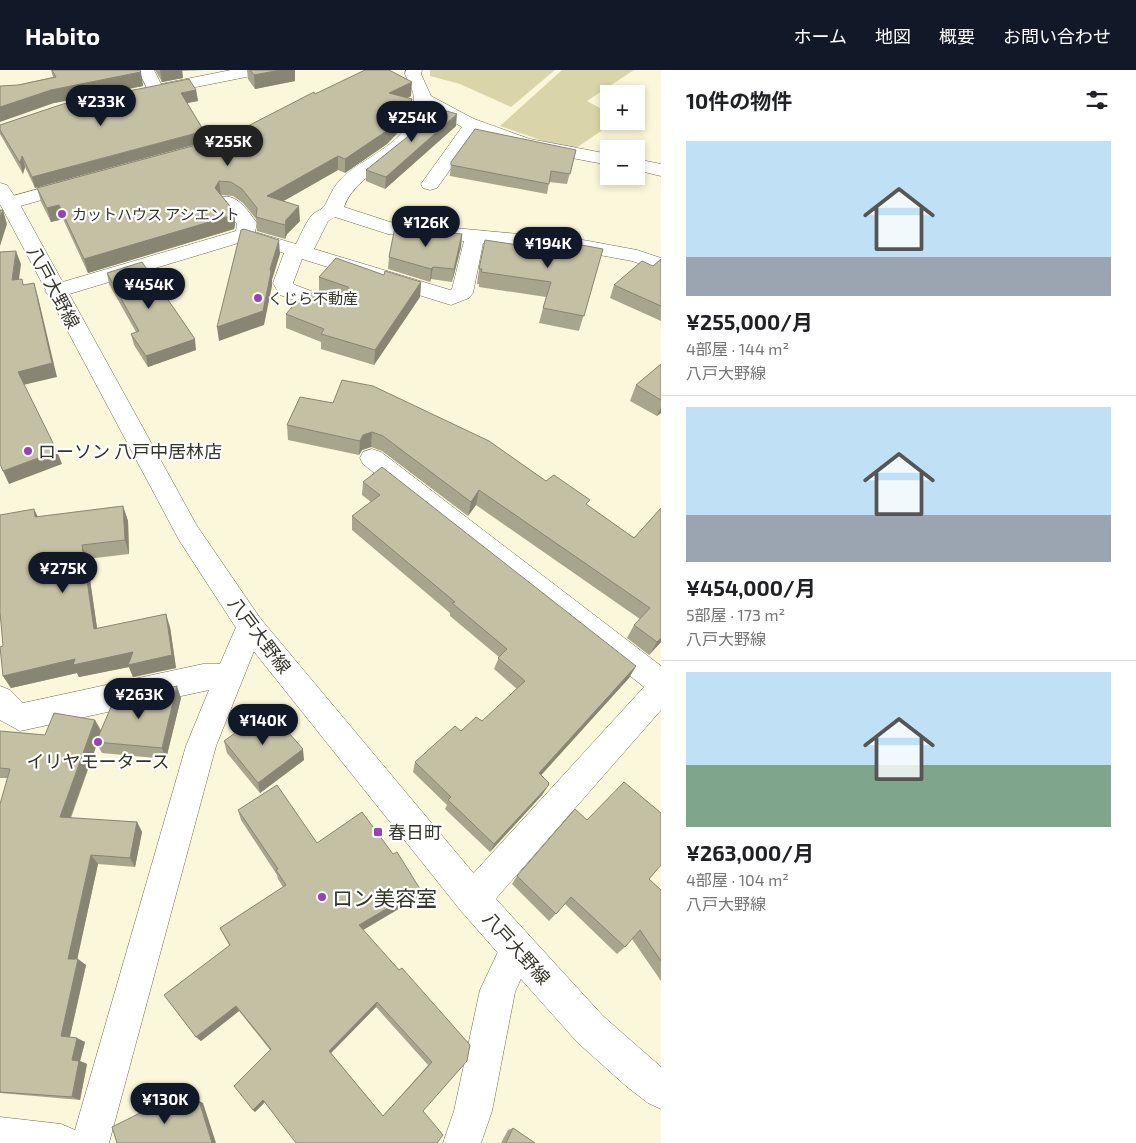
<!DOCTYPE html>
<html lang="ja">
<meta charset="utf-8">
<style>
body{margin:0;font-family:"Exo 2","Noto Sans JP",sans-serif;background:#f6f6f6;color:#202124;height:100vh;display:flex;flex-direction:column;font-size:19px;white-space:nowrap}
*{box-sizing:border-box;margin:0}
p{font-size:16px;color:#757577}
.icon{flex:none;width:28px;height:28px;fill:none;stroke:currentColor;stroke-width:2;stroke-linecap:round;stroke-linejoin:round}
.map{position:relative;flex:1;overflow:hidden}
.side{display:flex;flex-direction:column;background:#fff;width:475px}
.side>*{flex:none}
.tools{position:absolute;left:600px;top:15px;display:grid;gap:10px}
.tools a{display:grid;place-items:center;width:45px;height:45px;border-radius:0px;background:#fff;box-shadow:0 2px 8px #0003;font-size:25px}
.price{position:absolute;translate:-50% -42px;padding:0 11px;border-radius:18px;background:#111827;color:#fff;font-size:16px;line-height:32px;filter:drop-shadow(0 1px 2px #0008)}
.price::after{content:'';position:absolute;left:50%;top:30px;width:15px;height:11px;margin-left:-8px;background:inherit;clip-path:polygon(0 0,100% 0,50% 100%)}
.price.active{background:#222;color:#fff}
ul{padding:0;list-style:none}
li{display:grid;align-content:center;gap:10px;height:265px;padding:0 25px}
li+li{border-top:1px solid #e0e0e0}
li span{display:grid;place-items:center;height:155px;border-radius:0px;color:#555}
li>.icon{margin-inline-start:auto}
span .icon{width:90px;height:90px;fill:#fffc;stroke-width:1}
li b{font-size:21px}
h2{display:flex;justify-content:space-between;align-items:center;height:60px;padding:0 25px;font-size:21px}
header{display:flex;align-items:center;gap:30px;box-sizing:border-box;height:70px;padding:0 25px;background:#111827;color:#fff}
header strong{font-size:24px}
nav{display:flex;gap:28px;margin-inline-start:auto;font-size:18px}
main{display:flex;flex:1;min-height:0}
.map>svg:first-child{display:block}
</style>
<header>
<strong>Habito</strong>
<nav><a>ホーム</a><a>地図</a><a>概要</a><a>お問い合わせ</a></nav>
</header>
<main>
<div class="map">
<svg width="661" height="1073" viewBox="0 0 661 1073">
<rect width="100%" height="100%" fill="#faf7da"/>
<g fill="#dad5a9">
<path d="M430 0H555L511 37 460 14 430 6Z"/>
<path d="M562 0H634L587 31 609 43V51H616L576 78 549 73 500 56Z"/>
</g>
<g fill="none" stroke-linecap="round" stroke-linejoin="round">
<defs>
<g id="minor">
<path d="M138 0H154L161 14 231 0H264L262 4 256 5 156 25 150 24Z"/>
<path d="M406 0H422L421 4 431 26 474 49 530 69 609 84V95L540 82 476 63 437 118 430 120 423 118 421 114 462 57 431 39C430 82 358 96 344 137L390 152 583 170 637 180 661 188V201L632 191 583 182 483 173 473 223 469 228 451 235 302 189 293 213 295 215 346 234 349 239 346 244 338 246 280 225 273 213 284 183 245 171 56 228 49 226 45 221 49 216 236 161 237 154 218 131 221 127C237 123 248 141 257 153L255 162 296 174C301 165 306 151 313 144 317 141 322 140 325 135 330 126 333 117 341 109 365 85 418 70 414 29 414 20 408 12 405 4ZM335 147 388 164 464 171 452 219 450 220 314 179 328 151Z"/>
<path d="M636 89 661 94V106L636 100Z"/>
<path d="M75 109 82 111 84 115 82 119 9 139 2 137 0 134 2 129Z"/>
<path d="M372 379 381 382 661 596V640L485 841 473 846 461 841 456 829 461 817 644 617 363 394 360 388 363 382Z"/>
<path d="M250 544 260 548 264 556 216 676 109 1073H0V1047L61 1054 75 1060 186 676 209 620 20 661 0 650V616L10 620 23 633 203 594H220L240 548Z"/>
<path d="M517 862 529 867 534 879 515 922 492 1041 481 1073H443L454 1041 480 920 505 867Z"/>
</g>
<path id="major" d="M0 113 7 115 19 133 197 456 260 548 485 817 603 946 661 997V1039L648 1033 626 1016 577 972 505 891 461 841 240 564 179 470 0 134Z"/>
</defs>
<use href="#minor" stroke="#706d53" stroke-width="1"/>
<use href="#major" stroke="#706d53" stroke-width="1"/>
<use href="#minor" fill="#fff" fill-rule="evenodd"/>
<use href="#major" fill="#fff" fill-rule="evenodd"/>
</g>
<g fill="#a8a58d" fill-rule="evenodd">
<path d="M51 0H140L143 16 54 33 18 15 53 7Z"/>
<path d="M155 0H204L182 1 183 8 162 12Z"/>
<path d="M247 0H295V11L255 19 248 9Z"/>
<path d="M196 20 198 31 187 33 35 118 25 97 23 104 0 64V55Z"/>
<path d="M315 24 411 26 407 28 412 29 411 43 406 54 387 74 345 103 338 100 283 131 300 151 287 164 285 169 257 161 256 149 243 133 233 126 221 125 234 141 235 155 234 159 88 203 63 149 51 152 41 132 37 118 213 74Z"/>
<path d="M456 56 385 119 366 111V100Z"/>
<path d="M576 80 567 114 549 112 547 124 450 106 451 92Z"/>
<path d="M462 164 461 177 452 212 431 209 430 212 388 199 389 187Z"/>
<path d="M519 168 603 179 579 261 539 253 546 227 479 217V214H477L479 199 518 175Z"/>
<path d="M661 189V251L610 228 614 215 653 196Z"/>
<path d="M107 203 196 280 148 297 134 275 131 264 136 262 109 214Z"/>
<path d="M384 205 421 212 420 227 374 295 321 279V272L286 258V244L345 231 319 222V207Z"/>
<path d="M661 294V343L657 346 630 331 636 315Z"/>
<path d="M300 327 546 411 588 436 634 468 661 438V572L649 585 627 568 634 555 640 549 476 435 468 446 382 381 371 377 362 380 359 385 288 370 287 355Z"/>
<path d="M363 412 636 596 629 608 541 705 549 713 542 725 490 782 445 739 447 735 413 702 415 692 461 661 482 651 517 619 494 599 499 587 450 546V543L352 460V446L371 432 362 425Z"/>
<path d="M123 436 128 451 129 484 87 489 97 558 170 557 176 598 133 607 129 597 79 607 77 603 11 618 3 606 38 447Z"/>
<path d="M181 628 166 689 102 683 97 674 71 748 137 752 142 762 135 797 98 794 77 889 86 895 70 967 85 972 80 991 87 994 80 1030 0 1023V734L8 708H0V661L45 665 95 650 101 660Z"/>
<path d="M224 671 304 690 260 723 227 683Z"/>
<path d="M238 740 317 773 420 819 417 828 363 860 399 900 470 975 423 1041 437 1073 265 1032 255 1042 253 1040 270 980 239 941 201 971 196 967 229 875 220 858 283 817 278 809 277 805 241 750ZM376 937 428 995 383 1046 331 983Z"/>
<path d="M517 806 649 809 661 820V911L632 869 625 877 617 884 565 834 549 851 512 814Z"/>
<path d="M513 1058 535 1073H501L508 1060Z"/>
</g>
<g fill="#888673">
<path d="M160 0H182L183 8 162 12Z"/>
<path d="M280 0H295V11L255 19 254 5Z"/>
<path d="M141 2 143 16 54 33 0 52V37L51 20Z"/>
<path d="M412 12 411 26 389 37V23Z"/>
<path d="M196 20 198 31 182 34 181 23Z"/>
<path d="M412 29 411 43 406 54 387 74 345 103V89Z"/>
<path d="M457 44 456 56 385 119 386 107Z"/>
<path d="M204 61 205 72 35 118 32 107Z"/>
<path d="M22 86 25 97 23 104 20 93Z"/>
<path d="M338 86V100L268 140 267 126Z"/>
<path d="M219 111 221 125 215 118Z"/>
<path d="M59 135 63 149 51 152 47 138Z"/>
<path d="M299 136 300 151 287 164 285 169V155L286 150Z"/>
<path d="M3 140 7 154 0 176V147Z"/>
<path d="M234 141 235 155 234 159 88 203 84 189Z"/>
<path d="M462 164 461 177 452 212 454 199Z"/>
<path d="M279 170 280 184 272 210V216L264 255 219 271 217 257 270 199Z"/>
<path d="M16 181 21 194 17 224 12 210Z"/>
<path d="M433 197 431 209 430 212 431 199Z"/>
<path d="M421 212 420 227 374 295 375 280Z"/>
<path d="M34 213 38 227 57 307 23 315 18 302Z"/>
<path d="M195 269 196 280 148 297 146 286Z"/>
<path d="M661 337V343L657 346Z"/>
<path d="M372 362 371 377 362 380 359 385 360 371 363 365Z"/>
<path d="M57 381 62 394 9 414 3 401Z"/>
<path d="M479 420 476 435 468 446 471 432Z"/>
<path d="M123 436 128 451 129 484 125 470Z"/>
<path d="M34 439 41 453 35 447Z"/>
<path d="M82 475 87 489 99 572 94 559Z"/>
<path d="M166 544 170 557 176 598 133 607 129 597 79 607 77 603 11 618 3 606Z"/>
<path d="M661 568V572L649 585 657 572Z"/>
<path d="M636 596 629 608 534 713 539 703Z"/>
<path d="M177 616 181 628 166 689 162 678Z"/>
<path d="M95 650 101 662 96 672 97 674 67 756 60 747Z"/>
<path d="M303 679 304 690 260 723 258 713Z"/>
<path d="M548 716 542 725 490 782 494 774Z"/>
<path d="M137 752 142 762 135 797 130 788Z"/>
<path d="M91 785 98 794 76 895 68 889Z"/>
<path d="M420 819 417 828 358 863 359 855Z"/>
<path d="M78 889 86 895 69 970 61 966Z"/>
<path d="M377 932 376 937 329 985V981Z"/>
<path d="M236 936 239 941 201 971 196 967Z"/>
<path d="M77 968 85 972 80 991 87 994 80 1030 72 1027V990Z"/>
<path d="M180 1023 185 1026 190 1040 185 1038Z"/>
<path d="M263 1030 265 1032 255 1042 253 1040Z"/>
<path d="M199 1031 203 1033 216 1073H212Z"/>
</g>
<g fill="#c3c0a4" stroke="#888673" fill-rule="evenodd">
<path d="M52 0H140L141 2 51 20 0 37V16L18 15 56 7Z"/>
<path d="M250 0H280L254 5Z"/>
<path d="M365 0H389L412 12 389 23 412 29 407 41 388 60 345 89 338 86 267 126 299 136 286 150 285 155 256 147 257 138 242 119 231 112 219 111 215 118 234 141 233 145 84 189 59 135 47 138 37 118 211 71 213 74 314 22 315 24Z"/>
<path d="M189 9 196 20 181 23 204 61 32 107 22 86 20 93 0 60V55L63 34Z"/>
<path d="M432 37 457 44 386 107 366 100 421 56 430 43Z"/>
<path d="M475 59 576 80 570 104 551 101 549 114 451 95V92Z"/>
<path d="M0 140H3L0 147Z"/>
<path d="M395 157 462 164 454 199 433 197 431 199 389 187Z"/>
<path d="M244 159 279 170 270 199 271 202 263 241 217 257 241 160Z"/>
<path d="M519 168 548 171 549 169 603 179 584 246 543 238 551 212 481 202 482 199H479L485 170 518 175Z"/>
<path d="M16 181 12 210 22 209 23 215 34 213 52 293 18 302 57 381 3 401 0 394V182Z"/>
<path d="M336 188 384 205 385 201 421 212 375 280 321 264 324 259 286 244 306 221 339 233 349 230 352 223 348 217 319 207Z"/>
<path d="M661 189V236L614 215 642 191 653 196Z"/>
<path d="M142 192 195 269 146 286 131 264 139 261 107 203Z"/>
<path d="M661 294V330L636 315Z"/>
<path d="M342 310 373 316 489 371 546 411 554 405 590 430 586 434 634 468 661 438V568L657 572 634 555 650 538 479 420 471 432 383 366 372 362 363 365 360 371 287 355 300 327 333 333Z"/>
<path d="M382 397 636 596 539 703 549 713 548 716 494 774 448 730 451 727 415 692 455 656 461 661 476 647 482 651 525 611 498 588 507 579 452 533 455 532 352 446 380 425 363 412Z"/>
<path d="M123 436 125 470 82 475 94 559 166 544 172 585 128 595 133 582 73 595 75 589 3 606 0 577 3 576 0 542V445L34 439 35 447Z"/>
<path d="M177 616 162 678 96 672 114 630Z"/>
<path d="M268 639 303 679 258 713 224 671Z"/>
<path d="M54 643 95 650 60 747 137 752 130 788 91 785 68 889H78L61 966 77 968 72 990 79 991 72 1027 0 1022V734L10 699 0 698V661L45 665Z"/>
<path d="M624 712 661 743V795L649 809 661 820V891L640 860 625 877 571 827 556 844 517 806 575 739 587 750Z"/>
<path d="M277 715 317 773 362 742 393 784 397 782 420 819 359 855 399 900 402 898 470 975 467 991 423 1041 443 1065 437 1073H296L263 1030 253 1040 234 1016 271 979 236 936 196 967 164 925 230 875 220 858 286 815 276 800 278 799 238 740ZM377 932 432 992 383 1046 329 981Z"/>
<path d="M180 1023 185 1038 199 1031 212 1073H117L112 1057Z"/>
<path d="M513 1058 535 1073H506Z"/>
</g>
<g fill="#9644b3" stroke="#fff" stroke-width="2">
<circle cx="62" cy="144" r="5"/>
<circle cx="258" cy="228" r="5"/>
<circle cx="28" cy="381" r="5"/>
<circle cx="98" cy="672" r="5"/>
<rect x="373" y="757" width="10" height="10" rx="2.5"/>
<circle cx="322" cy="827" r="5"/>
</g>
<g text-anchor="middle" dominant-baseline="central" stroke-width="4.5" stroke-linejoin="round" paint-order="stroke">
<g font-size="15" fill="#353428" stroke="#fff" text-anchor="start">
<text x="72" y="144">カットハウス アシエント</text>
<text x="268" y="228">くじら不動産</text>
</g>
<g font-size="18" fill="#353428" stroke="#fff">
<text transform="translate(54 217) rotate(62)">八戸大野線</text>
<text transform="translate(260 565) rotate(53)">八戸大野線</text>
<text transform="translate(517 878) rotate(48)">八戸大野線</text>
</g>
<g font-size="18" fill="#353428" stroke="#fff" text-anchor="start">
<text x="38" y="381">ローソン 八戸中居林店</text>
<text x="98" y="691" text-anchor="middle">イリヤモータース</text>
<text x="388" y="762">春日町</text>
</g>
<g font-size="21" fill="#353428" stroke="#fff" text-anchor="start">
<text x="332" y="827">ロン美容室</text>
</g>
</g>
</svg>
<div class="tools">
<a>+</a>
<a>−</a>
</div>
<b class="price" style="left:101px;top:57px">¥233K</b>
<b class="price" style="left:412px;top:73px">¥254K</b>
<b class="price active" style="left:228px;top:97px">¥255K</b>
<b class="price" style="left:426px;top:178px">¥126K</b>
<b class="price" style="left:548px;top:199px">¥194K</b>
<b class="price" style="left:149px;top:240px">¥454K</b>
<b class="price" style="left:63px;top:524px">¥275K</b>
<b class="price" style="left:139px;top:650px">¥263K</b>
<b class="price" style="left:263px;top:676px">¥140K</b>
<b class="price" style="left:165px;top:1055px">¥130K</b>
</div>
<section class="side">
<h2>10件の物件<svg class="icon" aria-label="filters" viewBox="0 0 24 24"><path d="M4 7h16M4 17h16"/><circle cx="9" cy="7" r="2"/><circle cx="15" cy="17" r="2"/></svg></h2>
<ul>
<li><span style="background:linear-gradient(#bfe0f5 75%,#9aa5b1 0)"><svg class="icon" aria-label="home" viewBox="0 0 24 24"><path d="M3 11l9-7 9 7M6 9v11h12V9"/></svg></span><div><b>¥255,000/月</b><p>4部屋 · 144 m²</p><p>八戸大野線</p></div></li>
<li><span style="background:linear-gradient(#bfe0f5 70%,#9aa5b1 0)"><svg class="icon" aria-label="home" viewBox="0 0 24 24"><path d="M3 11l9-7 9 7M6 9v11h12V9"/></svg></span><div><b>¥454,000/月</b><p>5部屋 · 173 m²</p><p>八戸大野線</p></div></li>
<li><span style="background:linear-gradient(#bfe0f5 60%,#7fa58c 0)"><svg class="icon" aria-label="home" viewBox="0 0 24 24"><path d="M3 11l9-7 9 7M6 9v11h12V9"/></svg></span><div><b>¥263,000/月</b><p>4部屋 · 104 m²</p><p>八戸大野線</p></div></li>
</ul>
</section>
</main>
